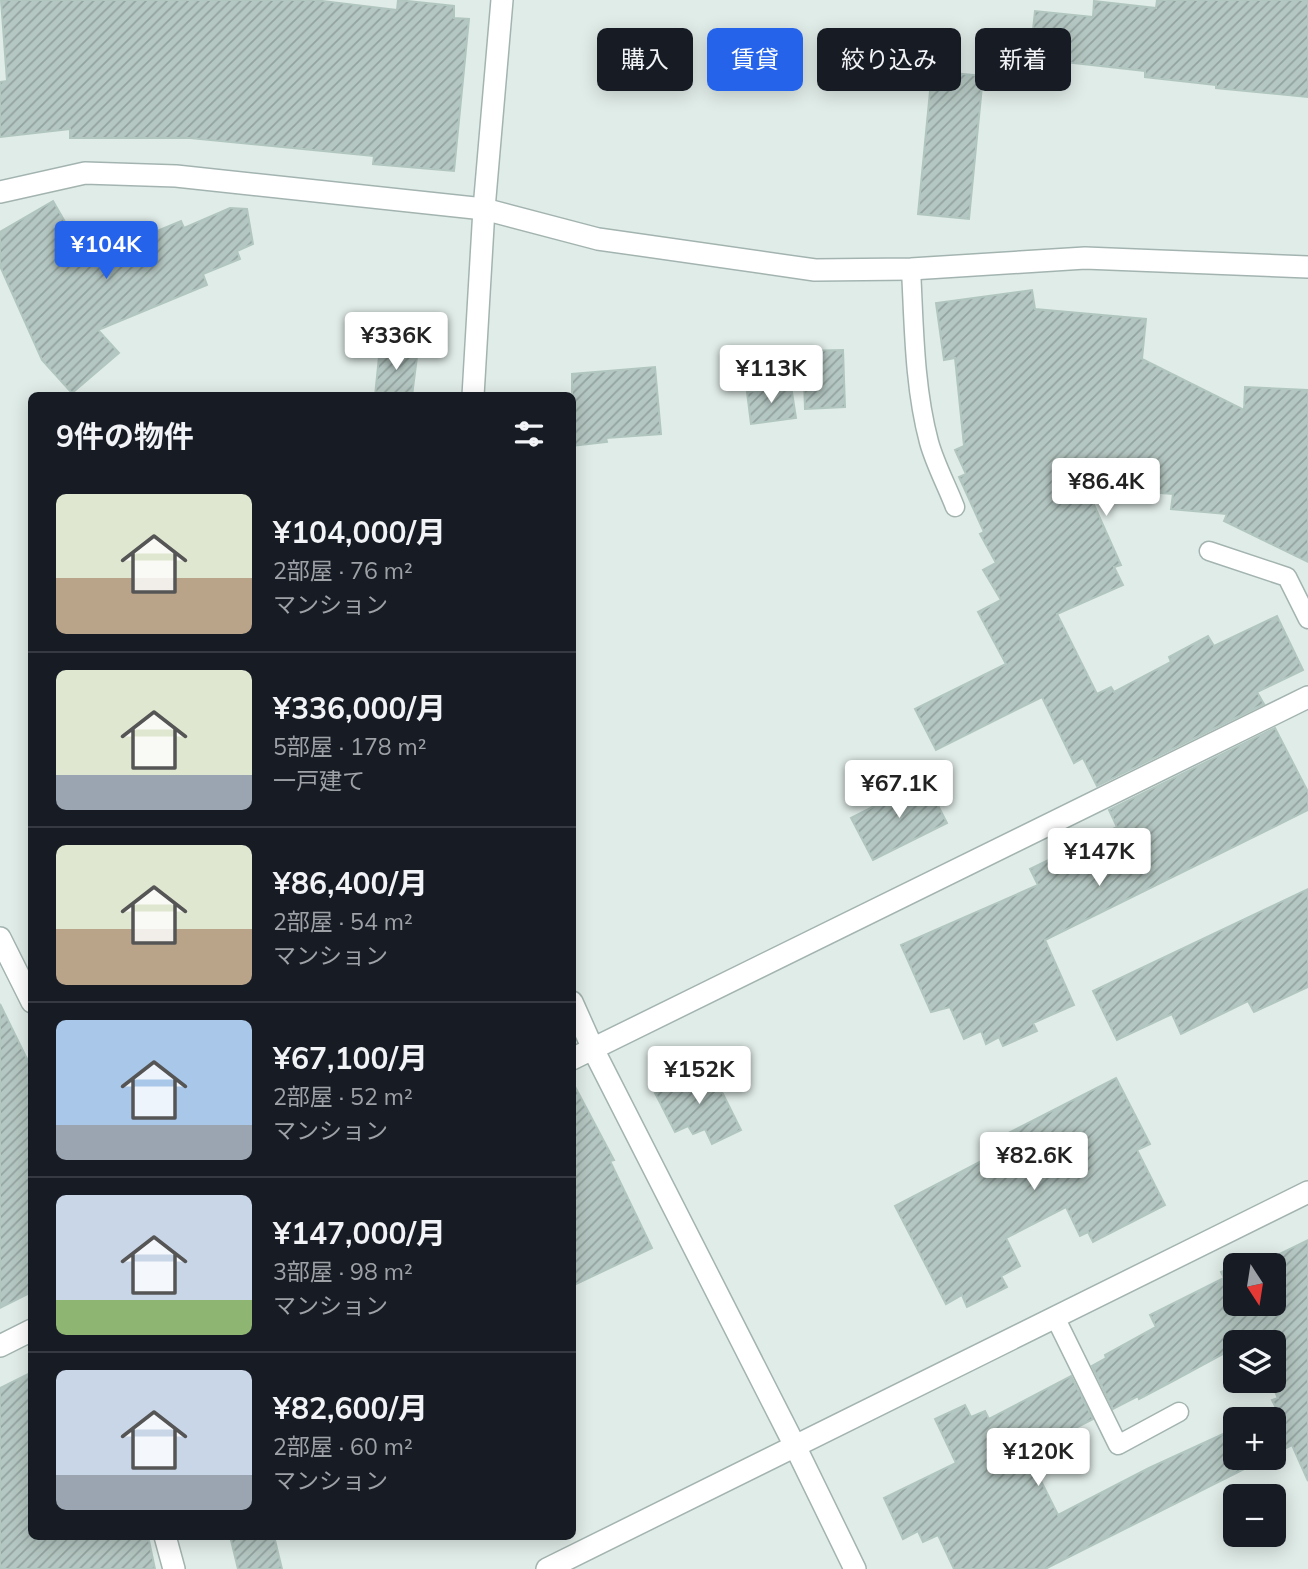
<!DOCTYPE html>
<html lang="ja">
<meta charset="utf-8">
<style>
body{margin:0;font-family:Mulish,"Noto Sans JP",sans-serif;background:#20242c;color:#f1f3f6;height:100vh;display:flex;flex-direction:column;font-size:26px;white-space:nowrap}
*{box-sizing:border-box;margin:0}
p{font-size:23px;color:#9ea1a6}
.icon{flex:none;width:38px;height:38px;fill:none;stroke:currentColor;stroke-width:2;stroke-linecap:round;stroke-linejoin:round}
.map{position:relative;flex:1;overflow:hidden}
.details{position:absolute;left:28px;top:392px;width:548px;height:1148px;display:flex;flex-direction:column;background:#171b24;border-radius:10px;box-shadow:0 4px 18px #0003}
.details>*{flex:none}
.guide{position:absolute;left:597px;top:28px;width:606px;height:63px;display:flex;gap:14px}
.needle{width:46px;rotate:168deg}
.controls{position:absolute;left:1223px;top:1253px;display:grid;gap:14px}
.controls a{display:grid;place-items:center;width:63px;height:63px;border-radius:10px;background:#171b24;box-shadow:0 4px 18px #0003;font-size:35px}
.price{position:absolute;translate:-50% -60px;padding:0 16px;border-radius:7px;background:#fff;color:#222;font-size:23px;line-height:46px;filter:drop-shadow(0 2px 4px #0008)}
.price::after{content:'';position:absolute;left:50%;top:42px;width:21px;height:16px;margin-left:-10px;background:inherit;clip-path:polygon(0 0,100% 0,50% 100%)}
.price.active{background:#2563eb;color:#fff}
ul{padding:0;list-style:none}
li{display:flex;align-items:center;gap:21px;height:175px;padding:0 28px}
li+li{border-top:2px solid #363941}
li span{display:grid;place-items:center;flex:none;width:196px;height:140px;border-radius:10px;color:#555}
li>.icon{margin-inline-start:auto}
span .icon{width:84px;height:84px;fill:#fffc;stroke-width:1}
li b{font-size:30px}
h2{display:flex;justify-content:space-between;align-items:center;height:84px;padding:0 28px;font-size:30px}
.pill{padding:0 24px;border-radius:10px;background:#171b24;box-shadow:0 4px 18px #0003;font-size:24px;line-height:63px}
.pill.active{background:#2563eb;color:#fff}
.map>svg:first-child{display:block}
</style>
<div class="map">
<svg width="1308" height="1569" viewBox="0 0 1308 1569">
<defs>
<pattern id="building-hatch" width="6" height="6" patternUnits="userSpaceOnUse" patternTransform="scale(1.75)"><rect width="6" height="6" fill="#b5c7c2"/><path d="M-1 1l2-2M0 6l6-6M5 7l2-2" fill="none" stroke="#93a39f"/></pattern>
</defs>
<rect width="100%" height="100%" fill="#e0ece8"/>
<g fill="url(#building-hatch)" stroke="#b2c6c0" stroke-width="2" fill-rule="evenodd">
<path d="M1 0H314L397 10 398 0 454 6V18L469 19 454 171 373 164 374 156 190 138H70V129L0 137V82L7 81Z"/>
<path d="M1157 0H1308V97L1216 88V85L1145 77V71L1030 58 1035 11 1093 17 1094 1 1156 8Z"/>
<path d="M932 71 983 76 969 219 918 214Z"/>
<path d="M53 201 87 260 181 221 184 228 230 208 247 209 253 244 237 251 240 259 203 274 207 285 98 330 119 353 72 393 42 360 0 266V232Z"/>
<path d="M1032 290 1035 309 1146 319 1142 359 1244 410 1245 387 1308 390V562L1224 521 1227 514 1171 509 1173 494 1086 487 1121 565 1114 567 1123 585 1057 614 1097 694 1111 687 1114 692 1171 662 1169 657 1208 636 1214 646 1277 616 1303 670 1257 692 1264 704 1097 786 1083 758 1074 763 1042 697 936 750 915 709 1006 664 978 612 1001 600 983 570 996 563 980 534 984 532 959 477 966 474 955 450 964 446 955 358 944 360 936 303Z"/>
<path d="M380 347 418 349 412 396H375Z"/>
<path d="M843 350 845 407 805 409 803 351Z"/>
<path d="M655 367 661 434 606 438 607 442 572 446V374Z"/>
<path d="M791 386 796 418 751 424 747 392Z"/>
<path d="M1275 728 1308 792V810L1045 940 1074 1005 1033 1023 1037 1031 1003 1046 999 1037 986 1044 981 1031 964 1039 950 1007 931 1012 901 945 1038 885 1030 869 1117 827 1109 810Z"/>
<path d="M925 780 947 823 873 860 851 818Z"/>
<path d="M1308 889V987L1254 1012 1248 1001 1181 1034 1172 1014 1117 1040 1093 991Z"/>
<path d="M0 1004 32 1069V1292L0 1308Z"/>
<path d="M709 1066 741 1130 712 1144 705 1129 693 1134 688 1126 675 1132 655 1093Z"/>
<path d="M1116 1078 1150 1144 1137 1150 1165 1205 1093 1242 1088 1232 1080 1236 1066 1207 1006 1238 1020 1266 1001 1276 1007 1287 967 1307 962 1295 946 1304 895 1206 999 1152 993 1141Z"/>
<path d="M572 1081 614 1160 610 1161 652 1248 572 1286Z"/>
<path d="M1308 1240V1481L1292 1445 1274 1454V1419H1253L1276 1408 1272 1400 1278 1398 1270 1381H1274V1342H1253L1251 1339 1245 1342H1236V1347L1173 1381 1139 1399 1138 1396 1113 1409 1092 1366 1106 1358 1105 1355 1156 1327 1150 1315 1224 1278 1221 1272 1260 1254 1263 1262ZM1236 1265H1274V1304H1236Z"/>
<path d="M32 1372V1536H148L155 1569H0V1388Z"/>
<path d="M1071 1376 1093 1419 1027 1453 1058 1515 1149 1468 1236 1428V1458H1266L1045 1569H954L938 1535 923 1542 918 1531 903 1539 884 1498 956 1463 935 1419 965 1405 971 1417 985 1411 989 1419Z"/>
<path d="M230 1536H274L282 1569H238Z"/>
</g>
<g fill="none" stroke-linecap="round" stroke-linejoin="round">
<defs>
<g id="service">
<path d="M911 269C914 325 914 386 929 442 935 464 947 486 955 507"/>
<path d="M1209 551 1287 577 1308 619"/>
<path d="M1055 1317 1118 1445 1179 1412"/>
</g>
<g id="minor">
<path d="M0 192 85 173 176 176 484 209 598 239 815 270 911 269 1085 258 1308 267"/>
<path d="M473 396 484 209 502 0"/>
<path d="M0 938 32 1002"/>
<path d="M572 1002 593 1049 795 1446 855 1569"/>
<path d="M572 1059 1308 697"/>
<path d="M0 1346 32 1330"/>
<path d="M165 1536 174 1569"/>
<path d="M547 1569 1308 1192"/>
</g>
</defs>
<use href="#service" stroke="#a3b4b0" stroke-width="21"/>
<use href="#minor" stroke="#a3b4b0" stroke-width="24"/>
<use href="#service" stroke="#fff" stroke-width="18"/>
<use href="#minor" stroke="#fff" stroke-width="21"/>
</g>
</svg>
<div class="controls">
<a><svg class="needle" viewBox="-14 -14 28 28"><path d="M0-13l5 13h-10z" fill="#e53935"/><path d="M0 13l5-13h-10z" fill="#9ea1a6"/></svg></a>
<a><svg class="icon" aria-label="layers" viewBox="0 0 24 24"><path d="M12 4l9 5-9 5-9-5zM3 14l9 5 9-5"/></svg></a>
<a>+</a>
<a>−</a>
</div>
<b class="price active" style="left:106px;top:281px">¥104K</b>
<b class="price" style="left:396px;top:372px">¥336K</b>
<b class="price" style="left:771px;top:405px">¥113K</b>
<b class="price" style="left:1106px;top:518px">¥86.4K</b>
<b class="price" style="left:899px;top:820px">¥67.1K</b>
<b class="price" style="left:1099px;top:888px">¥147K</b>
<b class="price" style="left:699px;top:1106px">¥152K</b>
<b class="price" style="left:1034px;top:1192px">¥82.6K</b>
<b class="price" style="left:1038px;top:1488px">¥120K</b>
<div class="guide">
<a class="pill">購入</a>
<a class="pill active">賃貸</a>
<a class="pill">絞り込み</a>
<a class="pill">新着</a>
</div>
<section class="details">
<h2>9件の物件<svg class="icon" aria-label="filters" viewBox="0 0 24 24"><path d="M4 7h16M4 17h16"/><circle cx="9" cy="7" r="2"/><circle cx="15" cy="17" r="2"/></svg></h2>
<ul>
<li><span style="background:linear-gradient(#dfe7d0 60%,#b9a48a 0)"><svg class="icon" aria-label="home" viewBox="0 0 24 24"><path d="M3 11l9-7 9 7M6 9v11h12V9"/></svg></span><div><b>¥104,000/月</b><p>2部屋 · 76 m²</p><p>マンション</p></div></li>
<li><span style="background:linear-gradient(#dfe7d0 75%,#9aa5b1 0)"><svg class="icon" aria-label="home" viewBox="0 0 24 24"><path d="M3 11l9-7 9 7M6 9v11h12V9"/></svg></span><div><b>¥336,000/月</b><p>5部屋 · 178 m²</p><p>一戸建て</p></div></li>
<li><span style="background:linear-gradient(#dfe7d0 60%,#b9a48a 0)"><svg class="icon" aria-label="home" viewBox="0 0 24 24"><path d="M3 11l9-7 9 7M6 9v11h12V9"/></svg></span><div><b>¥86,400/月</b><p>2部屋 · 54 m²</p><p>マンション</p></div></li>
<li><span style="background:linear-gradient(#a9c7e8 75%,#9aa5b1 0)"><svg class="icon" aria-label="home" viewBox="0 0 24 24"><path d="M3 11l9-7 9 7M6 9v11h12V9"/></svg></span><div><b>¥67,100/月</b><p>2部屋 · 52 m²</p><p>マンション</p></div></li>
<li><span style="background:linear-gradient(#c9d6e8 75%,#8fb573 0)"><svg class="icon" aria-label="home" viewBox="0 0 24 24"><path d="M3 11l9-7 9 7M6 9v11h12V9"/></svg></span><div><b>¥147,000/月</b><p>3部屋 · 98 m²</p><p>マンション</p></div></li>
<li><span style="background:linear-gradient(#c9d6e8 75%,#9aa5b1 0)"><svg class="icon" aria-label="home" viewBox="0 0 24 24"><path d="M3 11l9-7 9 7M6 9v11h12V9"/></svg></span><div><b>¥82,600/月</b><p>2部屋 · 60 m²</p><p>マンション</p></div></li>
</ul>
</section>
</div>
